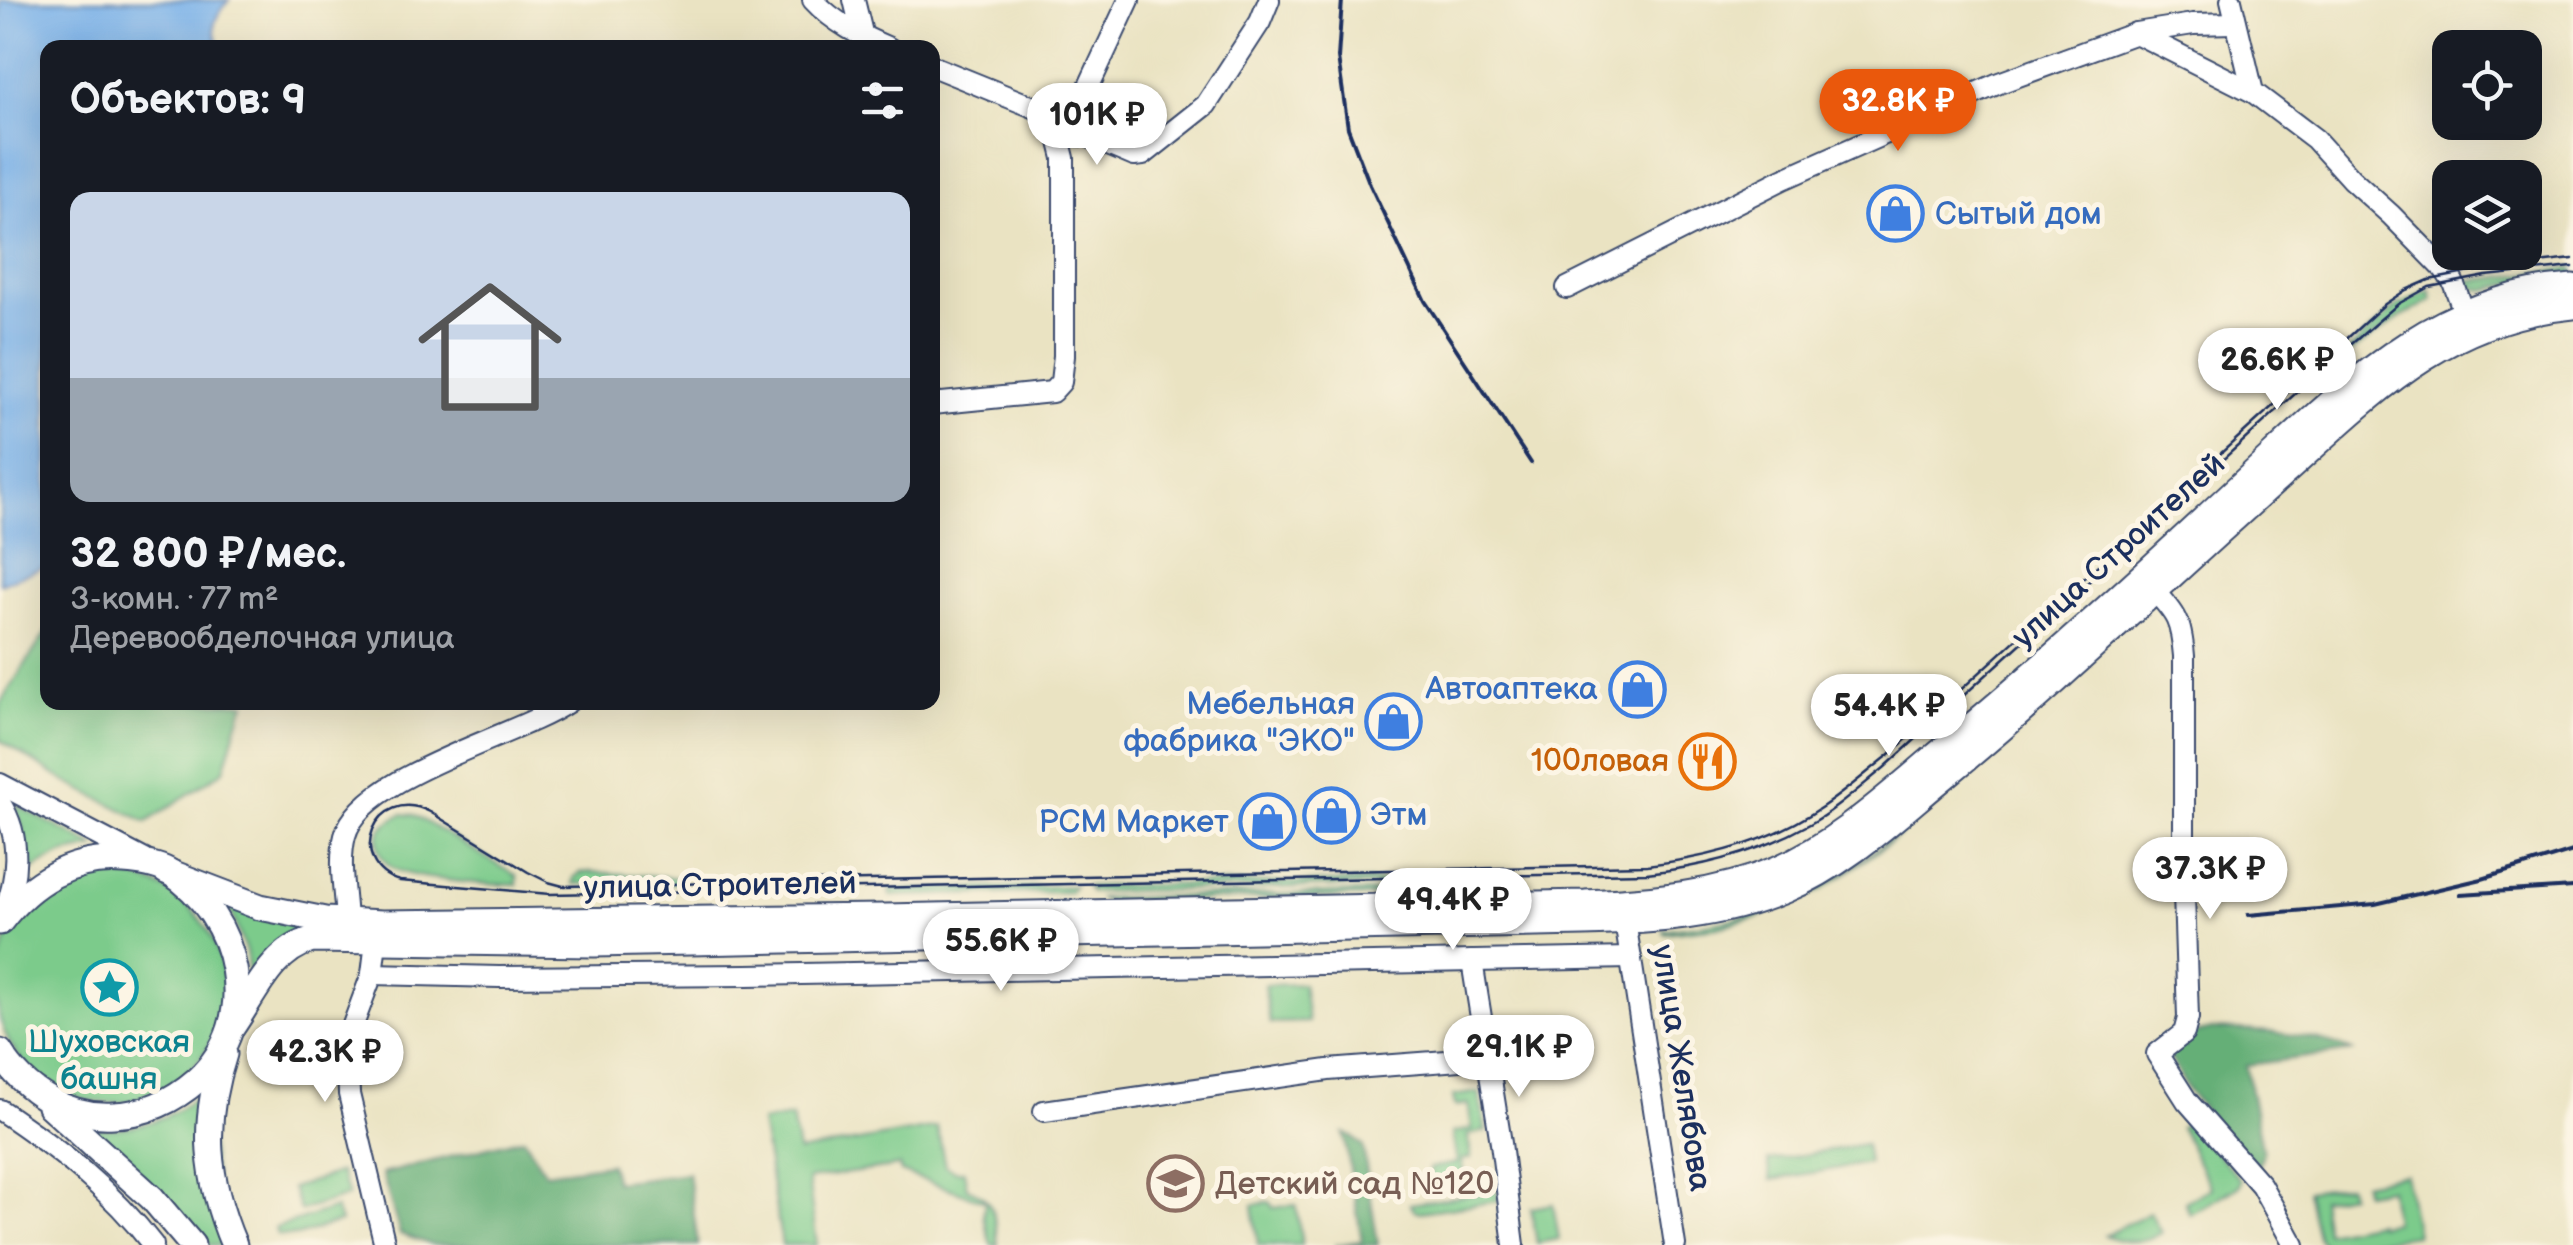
<!DOCTYPE html>
<html lang="ru">
<meta charset="utf-8">
<style>
body{margin:0;font-family:"Balsamiq Sans",sans-serif;background:#242831;color:#f1f3f6;height:100vh;display:flex;flex-direction:column;font-size:38px;white-space:nowrap}
*{box-sizing:border-box;margin:0}
p{font-size:32px;color:#9ea1a6}
.icon{flex:none;width:55px;height:55px;fill:none;stroke:currentColor;stroke-width:2;stroke-linecap:round;stroke-linejoin:round}
.map{position:relative;flex:1;overflow:hidden}
.details{position:absolute;left:40px;top:40px;width:900px;height:670px;display:flex;flex-direction:column;background:#171b24;border-radius:20px;box-shadow:0 10px 40px #0002}
.details>*{flex:none}
.buttons{position:absolute;left:2432px;top:30px;display:grid;gap:20px}
.buttons a{display:grid;place-items:center;width:110px;height:110px;border-radius:20px;background:#171b24;box-shadow:0 10px 40px #0002;font-size:50px}
.price{position:absolute;translate:-50% -85px;padding:0 22px;border-radius:35px;background:#fff;color:#222;font-size:32px;line-height:65px;filter:drop-shadow(0 2px 5px #0008)}
.price::after{content:'';position:absolute;left:50%;top:60px;width:30px;height:22px;margin-left:-15px;background:inherit;clip-path:polygon(0 0,100% 0,50% 100%)}
.price.active{background:#ea580c;color:#fff}
ul{padding:0;list-style:none}
li{display:grid;align-content:center;gap:20px;height:530px;padding:0 30px}
li span{display:grid;place-items:center;height:310px;border-radius:20px;color:#555}
li>.icon{margin-inline-start:auto}
span .icon{width:180px;height:180px;fill:#fffc;stroke-width:1}
li b{font-size:42px}
h2{display:flex;justify-content:space-between;align-items:center;height:120px;padding:0 30px;font-size:42px}
.map>svg:first-child{display:block}
</style>
<div class="map">
<svg width="2573" height="1245" viewBox="0 0 2573 1245">
<rect width="100%" height="100%" fill="#fcf5e5"/>
<filter id="ink" filterUnits="userSpaceOnUse"><feTurbulence type="fractalNoise" baseFrequency=".01" numOctaves="2"/><feDisplacementMap in="SourceGraphic" scale="20" xChannelSelector="R" yChannelSelector="G"/><feConvolveMatrix kernelMatrix="1 2 1 2 8 2 1 2 1" color-interpolation-filters="sRGB"/></filter>
<filter id="wash" filterUnits="userSpaceOnUse"><feTurbulence type="fractalNoise" baseFrequency=".0048" numOctaves="4" result="noise"/><feDisplacementMap in="SourceGraphic" scale="40" xChannelSelector="R" yChannelSelector="G"/><feGaussianBlur stdDeviation="2.25" result="paint"/><feColorMatrix in="noise" values="0 0 0 0 0 0 0 0 0 0 0 0 0 0 0 0 0 1.4 0 .05"/><feComposite in="paint" operator="in"/></filter>
<g filter="url(#wash)">
<rect width="100%" height="100%" fill="#eae3c2"/>
<g fill="#7ccb8b" stroke="#4c7d74" stroke-width="2.5">
<path d="M2573 268V275L2545 277 2484 290 2468 287 2461 282Z"/>
<path d="M2430 290 2432 300 2401 317 2347 355 2345 353 2397 307Z"/>
<path d="M47 631 48 702 246 703 241 712 224 770 147 822 66 782 0 740V703Z"/>
<path d="M2004 742 2006 745 1889 843 1820 891 1757 917 1717 927 1664 933 1663 930C1696 926 1729 922 1761 912 1848 885 1936 802 2004 742Z"/>
<path d="M14 804 96 847 62 854 27 872 23 829Z"/>
<path d="M402 814 414 815 517 876V885C492 885 413 880 393 868 384 862 378 853 378 842 378 826 390 820 402 814Z"/>
<path d="M590 872 669 877 676 878 682 883 573 884 574 878 580 873Z"/>
<circle cx="110" cy="989" r="114"/>
<path d="M1436 880 1433 884 1091 892 1087 886Z"/>
<path d="M1074 886 1070 892 891 896 890 889Z"/>
<path d="M1427 891 1420 895 1107 902 1098 898Z"/>
<path d="M229 907 338 927C285 933 281 937 250 980L246 952Z"/>
<path d="M1303 984 1308 1022 1270 1023 1264 985Z"/>
<path d="M203 1092 224 1245H204L92 1128C132 1132 173 1119 203 1092Z"/>
<path d="M1479 1092 1486 1131 1468 1135 1471 1158 1461 1160 1464 1176 1432 1181 1430 1168 1457 1163 1452 1133 1472 1129 1468 1104 1455 1106 1453 1096Z"/>
<path d="M792 1117 798 1152 937 1127 945 1166 955 1171H964L967 1188C997 1199 994 1217 998 1245H991L983 1216 985 1201 901 1172 899 1166 808 1179 817 1245H782L761 1122Z"/>
<path d="M2189 1122 2241 1180 2239 1186 2190 1214 2185 1202 2211 1188 2180 1127Z"/>
<path d="M1865 1144 1868 1163 1771 1180 1768 1161Z"/>
<path d="M340 1172 348 1196 300 1211 292 1188Z"/>
<path d="M2405 1174 2416 1235 2344 1245H2323L2317 1237 2307 1191 2348 1185 2350 1194 2321 1199 2326 1232 2377 1222 2378 1225 2394 1222 2389 1188 2364 1192 2363 1183Z"/>
<path d="M1497 1191 1499 1201 1420 1212 1414 1210 1410 1204Z"/>
<path d="M1270 1202 1273 1208 1296 1205 1302 1245H1258L1253 1205Z"/>
<path d="M1553 1204 1559 1239 1537 1243 1531 1208Z"/>
<path d="M335 1208 340 1222 297 1236 277 1235 275 1228Z"/>
<path d="M2150 1212 2161 1233C2141 1243 2127 1245 2105 1235Z"/>
</g>
<g fill="#65af77" stroke="#406f6a" stroke-width="2.5">
<path d="M2212 1029C2255 1030 2312 1033 2352 1051L2246 1065 2263 1153 2258 1167 2214 1123 2188 1090 2168 1054 2188 1035Z"/>
<path d="M1344 1133 1351 1136 1363 1146 1378 1245H1335L1362 1241Z"/>
<path d="M524 1138 545 1173 610 1164 615 1182 688 1173 698 1245H432L400 1234 382 1174Z"/>
</g>
<path fill="#79b1e9" stroke="#4a70a4" stroke-width="2.5" d="M0 0H229C214 18 209 26 221 47L48 48 47 566 0 584Z"/>
</g>
<g filter="url(#ink)">
<g fill="none" stroke-linecap="round" stroke-linejoin="round">
<defs>
<g id="minor">
<path d="M813 0C834 23 861 36 889 48"/>
<path d="M854 0 863 37"/>
<path d="M2231 0 2253 92 2315 139 2351 179 2391 215 2444 269 2453 282 2464 312"/>
<path d="M2136 33 2253 92"/>
<path d="M932 66 1038 109 1058 134 1064 158V356L1061 382 1052 392 932 404"/>
<path d="M1058 134 1087 136 1134 156 1143 155 1206 105 1260 22 1269 0"/>
<path d="M1058 134 1075 116 1129 0"/>
<path d="M1567 288 1783 179 1999 83 2136 33 2193 24 2235 23"/>
<path d="M2154 590C2177 615 2181 621 2184 656V893L2188 1018 2184 1033 2157 1054 2187 1101 2261 1185 2294 1245"/>
<path d="M0 784 145 860"/>
<path d="M0 803C22 837 18 879 3 916"/>
<path d="M346 921C345 894 338 863 345 836 361 775 516 737 568 702"/>
<path d="M1625 921 1675 1245"/>
<path d="M376 942 372 974 347 1041 349 1094 384 1241"/>
<path d="M1472 961 1501 1143 1514 1245"/>
<path d="M372 974 499 977 747 975 1631 958"/>
<path d="M0 1110C57 1148 111 1190 153 1245"/>
<path d="M1044 1111 1328 1070 1486 1058"/>
</g>
<g id="major">
<path d="M166 871 260 907 325 920 382 923 885 917 1585 903C1652 900 1715 895 1777 869 1840 842 1891 793 1943 750 2052 660 2156 564 2259 468 2353 381 2439 296 2573 287"/>
<path d="M0 922C30 882 73 856 124 861 138 862 155 864 168 871 240 916 263 1020 197 1080 174 1100 145 1114 114 1115 67 1118 24 1091 0 1052"/>
<path d="M232 1027C254 996 272 950 312 940L594 944 1584 923C1653 921 1721 917 1785 890 1843 866 1891 821 1939 781 2060 682 2173 572 2290 468 2377 389 2449 317 2573 306"/>
<path d="M224 1054C201 1123 206 1179 234 1245"/>
<path d="M50 1106 152 1198 192 1245"/>
</g>
</defs>
<use href="#minor" stroke="#3a4a6d" stroke-width="24"/>
<use href="#major" stroke="#3a4a6d" stroke-width="29"/>
<use href="#minor" stroke="#fff" stroke-width="20"/>
<use href="#major" stroke="#fff" stroke-width="25"/>
<path stroke="#1b2f5e" stroke-width="2.5" d="M2573 259 2487 269 2429 280 2406 290 2385 304 1889 755C1867 772 1845 792 1822 807 1770 843 1708 858 1647 865L563 886 548 882 528 872 430 812C375 783 343 865 400 881L550 894 1647 873C1704 867 1760 852 1810 824 1837 809 1860 787 1884 768L2318 373 2398 304 2429 287 2486 276 2573 267"/>
<g stroke="#1b2f5e" stroke-width="4">
<path d="M1342 0 1338 58 1348 128 1370 185 1425 301 1531 463"/>
<path d="M2460 894 2573 887"/>
<path d="M2248 915 2375 904 2482 879 2573 851"/>
</g>
</g>
</g>
<defs>
<symbol id="shop-ring" viewBox="-11 -11 22 22"><circle r="9.5" fill="#fcf5e5" stroke="#3f7fe0" stroke-width="1.5"/><path d="M-5-2.5h2.3a2.7 3.5 0 0 1 5.4 0H5L5.5 6h-11ZM-1.5-2.5h3a1.5 2.3 0 0 0-3 0Z" fill="#3f7fe0"/></symbol>
<symbol id="restaurant-ring" viewBox="-11 -11 22 22"><circle r="9.5" fill="#fcf5e5" stroke="#e8710a" stroke-width="1.5"/><path d="M-5-6h1v4h1v-4h1v4h1v-4h1v5L-1.5 .5V6h-2V.5L-5-1ZM5-6V6H3V1.5H1.5Q1.5-4 5-6Z" fill="#e8710a"/></symbol>
<symbol id="sight-ring" viewBox="-11 -11 22 22"><circle r="9.5" fill="#fcf5e5" stroke="#0f9aa8" stroke-width="1.5"/><path d="M0-6L1.8-2.2L6-1.7L2.9 1.2L3.7 5.4L0 3.3L-3.7 5.4L-2.9 1.2L-6-1.7L-1.8-2.2Z" fill="#0f9aa8"/></symbol>
<symbol id="school-ring" viewBox="-11 -11 22 22"><circle r="9.5" fill="#fcf5e5" stroke="#8d6e63" stroke-width="1.5"/><path d="M0-5L7-2L0 1L-7-2ZM-4 1L0 2.5L4 1V4Q0 6-4 4Z" fill="#8d6e63"/></symbol>
</defs>
<g fill-rule="evenodd">
<use href="#shop-ring" x="1864" y="182" width="63" height="63"/>
<use href="#shop-ring" x="1606" y="658" width="63" height="63"/>
<use href="#shop-ring" x="1362" y="690" width="63" height="63"/>
<use href="#restaurant-ring" x="1676" y="730" width="63" height="63"/>
<use href="#shop-ring" x="1300" y="784" width="63" height="63"/>
<use href="#shop-ring" x="1236" y="790" width="63" height="63"/>
<use href="#sight-ring" x="78" y="956" width="63" height="63"/>
<use href="#school-ring" x="1144" y="1152" width="63" height="63"/>
</g>
<g text-anchor="middle" dominant-baseline="central" stroke-width="10" stroke-linejoin="round" paint-order="stroke">
<g font-size="32" fill="#366cbe" stroke="#fcf5e5" text-anchor="end">
<text x="1935" y="214" text-anchor="start">Сытый дом</text>
<text x="1598" y="689">Автоаптека</text>
<text x="1355" y="704">Мебельная<tspan x="1355" dy="37">фабрика "ЭКО"</tspan></text>
<text x="1370" y="815" text-anchor="start">Этм</text>
<text x="1229" y="822">РСМ Маркет</text>
</g>
<g font-size="32" fill="#1b2f5e" stroke="#fcf5e5">
<text transform="translate(2119 551) rotate(-42)">улица Строителей</text>
<text transform="translate(720 886) rotate(-1)">улица Строителей</text>
<text transform="translate(1681 1068) rotate(81)">улица Желябова</text>
</g>
<g font-size="32" fill="#c56008" stroke="#fcf5e5" text-anchor="end">
<text x="1669" y="761">100ловая</text>
</g>
<g font-size="32" fill="#0d838f" stroke="#fcf5e5">
<text x="109" y="1042">Шуховская<tspan x="109" dy="37">башня</tspan></text>
</g>
<g font-size="32" fill="#785e54" stroke="#fcf5e5" text-anchor="start">
<text x="1215" y="1184">Детский сад №120</text>
</g>
</g>
</svg>
<div class="buttons">
<a><svg class="icon" aria-label="locate" viewBox="0 0 24 24"><circle cx="12" cy="12" r="6"/><path d="M12 2v4M12 18v4M2 12h4M18 12h4"/></svg></a>
<a><svg class="icon" aria-label="layers" viewBox="0 0 24 24"><path d="M12 4l9 5-9 5-9-5zM3 14l9 5 9-5"/></svg></a>
</div>
<b class="price active" style="left:1898px;top:154px">32.8K ₽</b>
<b class="price" style="left:1097px;top:168px">101K ₽</b>
<b class="price" style="left:2277px;top:413px">26.6K ₽</b>
<b class="price" style="left:1889px;top:759px">54.4K ₽</b>
<b class="price" style="left:2210px;top:922px">37.3K ₽</b>
<b class="price" style="left:1453px;top:953px">49.4K ₽</b>
<b class="price" style="left:1001px;top:994px">55.6K ₽</b>
<b class="price" style="left:1519px;top:1100px">29.1K ₽</b>
<b class="price" style="left:325px;top:1105px">42.3K ₽</b>
<section class="details">
<h2>Объектов: 9<svg class="icon" aria-label="filters" viewBox="0 0 24 24"><path d="M4 7h16M4 17h16"/><circle cx="9" cy="7" r="2"/><circle cx="15" cy="17" r="2"/></svg></h2>
<ul>
<li><span style="background:linear-gradient(#c9d6e8 60%,#9aa5b1 0)"><svg class="icon" aria-label="home" viewBox="0 0 24 24"><path d="M3 11l9-7 9 7M6 9v11h12V9"/></svg></span><div><b>32 800 ₽/мес.</b><p>3-комн. · 77 m²</p><p>Деревообделочная улица</p></div></li>
</ul>
</section>
</div>
